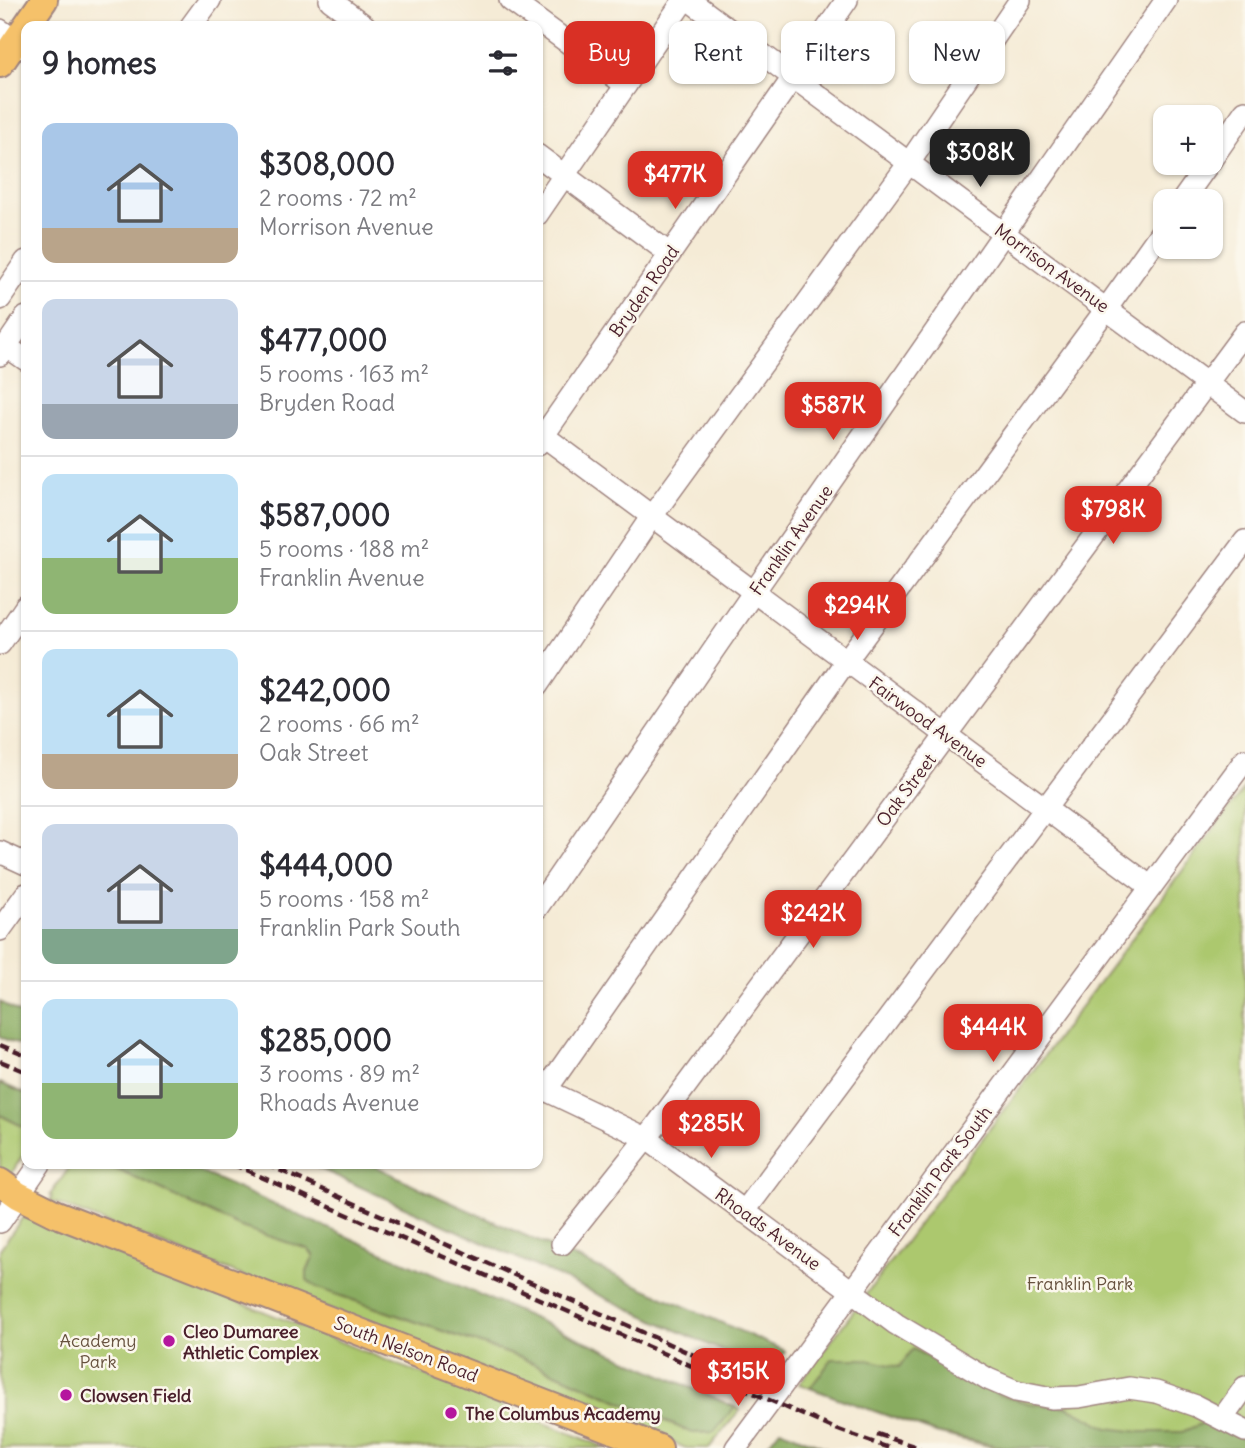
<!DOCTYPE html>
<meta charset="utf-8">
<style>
body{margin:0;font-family:Delius,sans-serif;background:#f2f2f3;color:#2b2b33;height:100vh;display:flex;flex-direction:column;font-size:26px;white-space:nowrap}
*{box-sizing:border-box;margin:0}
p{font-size:23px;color:#7c7c81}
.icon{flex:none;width:38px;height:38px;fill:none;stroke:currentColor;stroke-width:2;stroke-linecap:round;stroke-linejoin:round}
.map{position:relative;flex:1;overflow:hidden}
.side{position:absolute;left:21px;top:21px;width:522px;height:1148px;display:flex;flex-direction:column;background:#fff;border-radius:14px;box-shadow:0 2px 5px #0004}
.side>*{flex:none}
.guide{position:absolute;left:564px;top:21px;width:576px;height:63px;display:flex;gap:14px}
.buttons{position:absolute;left:1153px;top:105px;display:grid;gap:14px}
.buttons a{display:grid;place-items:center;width:70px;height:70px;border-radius:14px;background:#fff;box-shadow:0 2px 5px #0004;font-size:35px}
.price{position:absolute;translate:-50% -60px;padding:0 16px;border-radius:14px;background:#d93025;color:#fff;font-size:23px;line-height:46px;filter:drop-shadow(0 2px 4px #0008)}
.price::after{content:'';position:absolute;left:50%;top:42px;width:21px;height:16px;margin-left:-10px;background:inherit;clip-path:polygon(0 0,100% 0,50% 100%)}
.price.selected{background:#222;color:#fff}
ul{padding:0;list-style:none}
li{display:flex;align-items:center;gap:21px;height:175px;padding:0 21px}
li+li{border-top:2px solid #e1e1e2}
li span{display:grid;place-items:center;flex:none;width:196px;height:140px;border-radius:14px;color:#555}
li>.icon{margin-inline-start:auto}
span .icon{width:84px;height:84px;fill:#fffc;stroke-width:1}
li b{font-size:30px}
h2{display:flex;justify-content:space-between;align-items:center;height:84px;padding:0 21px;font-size:30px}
.chip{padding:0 24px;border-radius:14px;background:#fff;box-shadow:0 2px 5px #0004;font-size:24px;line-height:63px}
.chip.selected{background:#d93025;color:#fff}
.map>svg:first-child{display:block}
</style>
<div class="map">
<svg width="1245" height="1448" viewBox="0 0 1245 1448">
<rect width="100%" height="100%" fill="#fbf7ec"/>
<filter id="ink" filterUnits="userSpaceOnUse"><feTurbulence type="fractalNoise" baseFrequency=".0143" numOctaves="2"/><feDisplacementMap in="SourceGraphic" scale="14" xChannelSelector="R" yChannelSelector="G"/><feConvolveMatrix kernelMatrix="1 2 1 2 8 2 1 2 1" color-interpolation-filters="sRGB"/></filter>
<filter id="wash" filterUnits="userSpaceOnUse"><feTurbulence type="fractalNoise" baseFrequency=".00686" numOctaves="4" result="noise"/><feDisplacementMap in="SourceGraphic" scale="28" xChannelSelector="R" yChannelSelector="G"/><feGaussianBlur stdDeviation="1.57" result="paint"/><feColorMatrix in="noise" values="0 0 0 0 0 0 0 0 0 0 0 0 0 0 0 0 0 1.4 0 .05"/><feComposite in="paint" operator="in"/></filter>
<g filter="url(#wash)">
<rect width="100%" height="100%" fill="#f5ebd6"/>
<g fill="#acc86e" stroke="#7b744c" stroke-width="2">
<path d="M1245 787V1448H996L936 1433 799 1384Z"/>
<path d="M0 1115 26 1128V1150L10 1176 0 1169Z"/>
<path d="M72 1164H105L241 1227 308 1249 314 1256 307 1272 318 1288 524 1359 692 1433 714 1432 735 1407 740 1410 709 1448H686L50 1201 52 1197 50 1195Z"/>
<path d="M23 1217 34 1220 607 1448H0V1249Z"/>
</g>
<g fill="#89ac61" stroke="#6a6646" stroke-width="2">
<path d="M0 1002 26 1017V1048L0 1037Z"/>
<path d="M0 1083 26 1094V1128L0 1115Z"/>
<path d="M105 1164H182L735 1407 714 1432 692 1433 524 1359 318 1288 307 1280V1272L314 1256 308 1249 241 1227Z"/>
<path d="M310 1164H371L441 1198 785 1351 777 1364 760 1368Z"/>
<path d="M913 1349 999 1395 1032 1404 1068 1407 1108 1428 1140 1432H1182L1207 1421 1245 1440V1448H1009L936 1433 810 1388 832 1359H864L899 1367Z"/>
<path d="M780 1429 826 1448H765Z"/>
</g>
</g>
<g filter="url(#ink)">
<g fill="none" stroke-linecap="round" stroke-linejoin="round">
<defs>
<g id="minor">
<path d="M330 0 365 26"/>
<path d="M510 0 626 85"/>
<path d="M689 0 1245 412"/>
<path d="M191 26 210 0"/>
<path d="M0 30 26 49"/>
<path d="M537 155 670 254"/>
<path d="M1211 160 1245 111"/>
<path d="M1182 201 1209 163"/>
<path d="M537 215 684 0"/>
<path d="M0 299 26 261"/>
<path d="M6 346 26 360"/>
<path d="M0 355 26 317"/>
<path d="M537 431 1151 887"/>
<path d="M537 445 847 0"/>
<path d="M0 644 26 606"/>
<path d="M537 686 652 516 909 163 1020 0"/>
<path d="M0 852 26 864"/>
<path d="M537 908 717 645 1166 0"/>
<path d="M0 930 26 894"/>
<path d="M537 1086 646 1138 896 1324 988 1379 1016 1391 1052 1398 1079 1397 1129 1388 1156 1392 1196 1406 1245 1431"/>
<path d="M546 1090 846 661 1107 308 1166 225"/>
<path d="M744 1212 1245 541"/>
<path d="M0 1222 40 1164"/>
<path d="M562 1244 656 1126 1245 332"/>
<path d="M1222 1419 1245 1387"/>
<path d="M736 1448 1245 760"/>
</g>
<g id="major">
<path d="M0 64 44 0"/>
<path d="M0 1182 18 1195 54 1213 659 1448"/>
</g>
</defs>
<use href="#minor" stroke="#a08580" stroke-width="24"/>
<use href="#major" stroke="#a08580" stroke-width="30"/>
<use href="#minor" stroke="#fff" stroke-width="21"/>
<use href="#major" stroke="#f5c16b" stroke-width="26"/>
<g stroke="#4a1f2b" stroke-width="4.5" stroke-dasharray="10 5" stroke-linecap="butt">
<path d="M0 1045 26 1056"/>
<path d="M0 1061 26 1072"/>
<path d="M232 1164 833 1428 889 1448"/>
<path d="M266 1164 716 1365"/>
<path d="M877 1434 920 1448"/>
</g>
</g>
</g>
<g fill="#b5179e" stroke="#fbf7ec" stroke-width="2.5">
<circle cx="169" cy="1341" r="7"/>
<circle cx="66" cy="1395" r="7"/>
<circle cx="451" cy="1413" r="7"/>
</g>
<g text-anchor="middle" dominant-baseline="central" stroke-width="5" stroke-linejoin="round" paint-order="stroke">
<g font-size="18" fill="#4a1f2b" stroke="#fbf7ec">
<text transform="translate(1052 268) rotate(36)">Morrison Avenue</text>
<text transform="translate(644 291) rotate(-55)">Bryden Road</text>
<text transform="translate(791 540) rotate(-55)">Franklin Avenue</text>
<text transform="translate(928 722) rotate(36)">Fairwood Avenue</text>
<text transform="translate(906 790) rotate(-53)">Oak Street</text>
<text transform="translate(940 1171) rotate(-53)">Franklin Park South</text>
<text transform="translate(768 1229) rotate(36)">Rhoads Avenue</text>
<text transform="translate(406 1349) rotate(21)">South Nelson Road</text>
</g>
<g font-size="18" fill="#67523f" stroke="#fbf7ec">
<text x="1080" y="1283">Franklin Park</text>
<text x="98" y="1340">Academy<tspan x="98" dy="21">Park</tspan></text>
</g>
<g font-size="18" font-weight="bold" fill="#4a1f2b" stroke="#fbf7ec" text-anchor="start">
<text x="183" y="1331">Cleo Dumaree<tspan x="183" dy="21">Athletic Complex</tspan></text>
<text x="80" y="1395">Clowsen Field</text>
<text x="465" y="1413">The Columbus Academy</text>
</g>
</g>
</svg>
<div class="buttons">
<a>+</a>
<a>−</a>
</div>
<b class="price selected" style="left:980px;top:189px">$308K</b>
<b class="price" style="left:675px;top:211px">$477K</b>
<b class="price" style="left:833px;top:442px">$587K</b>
<b class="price" style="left:1113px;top:546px">$798K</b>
<b class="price" style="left:857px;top:642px">$294K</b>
<b class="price" style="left:813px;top:950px">$242K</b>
<b class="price" style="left:993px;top:1064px">$444K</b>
<b class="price" style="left:711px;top:1160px">$285K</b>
<b class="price" style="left:738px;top:1408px">$315K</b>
<div class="guide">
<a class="chip selected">Buy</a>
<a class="chip">Rent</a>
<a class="chip">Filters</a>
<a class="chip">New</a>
</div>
<section class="side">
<h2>9 homes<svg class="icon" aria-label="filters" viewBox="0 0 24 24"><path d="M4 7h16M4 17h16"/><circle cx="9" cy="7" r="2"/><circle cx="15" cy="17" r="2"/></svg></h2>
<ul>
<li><span style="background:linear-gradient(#a9c7e8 75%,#b9a48a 0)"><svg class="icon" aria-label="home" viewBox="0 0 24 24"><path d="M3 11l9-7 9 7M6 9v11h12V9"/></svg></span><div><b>$308,000</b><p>2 rooms · 72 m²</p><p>Morrison Avenue</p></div></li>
<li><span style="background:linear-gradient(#c9d6e8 75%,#9aa5b1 0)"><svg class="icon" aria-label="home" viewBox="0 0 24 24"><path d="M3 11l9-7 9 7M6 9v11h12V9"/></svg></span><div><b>$477,000</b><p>5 rooms · 163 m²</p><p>Bryden Road</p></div></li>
<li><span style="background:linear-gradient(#bfe0f5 60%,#8fb573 0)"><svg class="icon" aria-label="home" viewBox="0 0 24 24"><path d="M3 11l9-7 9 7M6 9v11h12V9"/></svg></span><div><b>$587,000</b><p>5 rooms · 188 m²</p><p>Franklin Avenue</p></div></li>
<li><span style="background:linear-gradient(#bfe0f5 75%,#b9a48a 0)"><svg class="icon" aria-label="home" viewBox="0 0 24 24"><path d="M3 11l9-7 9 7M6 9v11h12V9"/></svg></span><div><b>$242,000</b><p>2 rooms · 66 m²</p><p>Oak Street</p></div></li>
<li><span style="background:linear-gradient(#c9d6e8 75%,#7fa58c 0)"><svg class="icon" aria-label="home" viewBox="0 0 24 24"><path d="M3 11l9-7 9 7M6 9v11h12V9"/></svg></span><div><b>$444,000</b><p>5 rooms · 158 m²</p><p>Franklin Park South</p></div></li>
<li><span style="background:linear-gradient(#bfe0f5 60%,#8fb573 0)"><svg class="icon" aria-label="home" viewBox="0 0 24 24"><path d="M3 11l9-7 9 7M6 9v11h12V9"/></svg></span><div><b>$285,000</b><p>3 rooms · 89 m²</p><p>Rhoads Avenue</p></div></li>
</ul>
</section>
</div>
